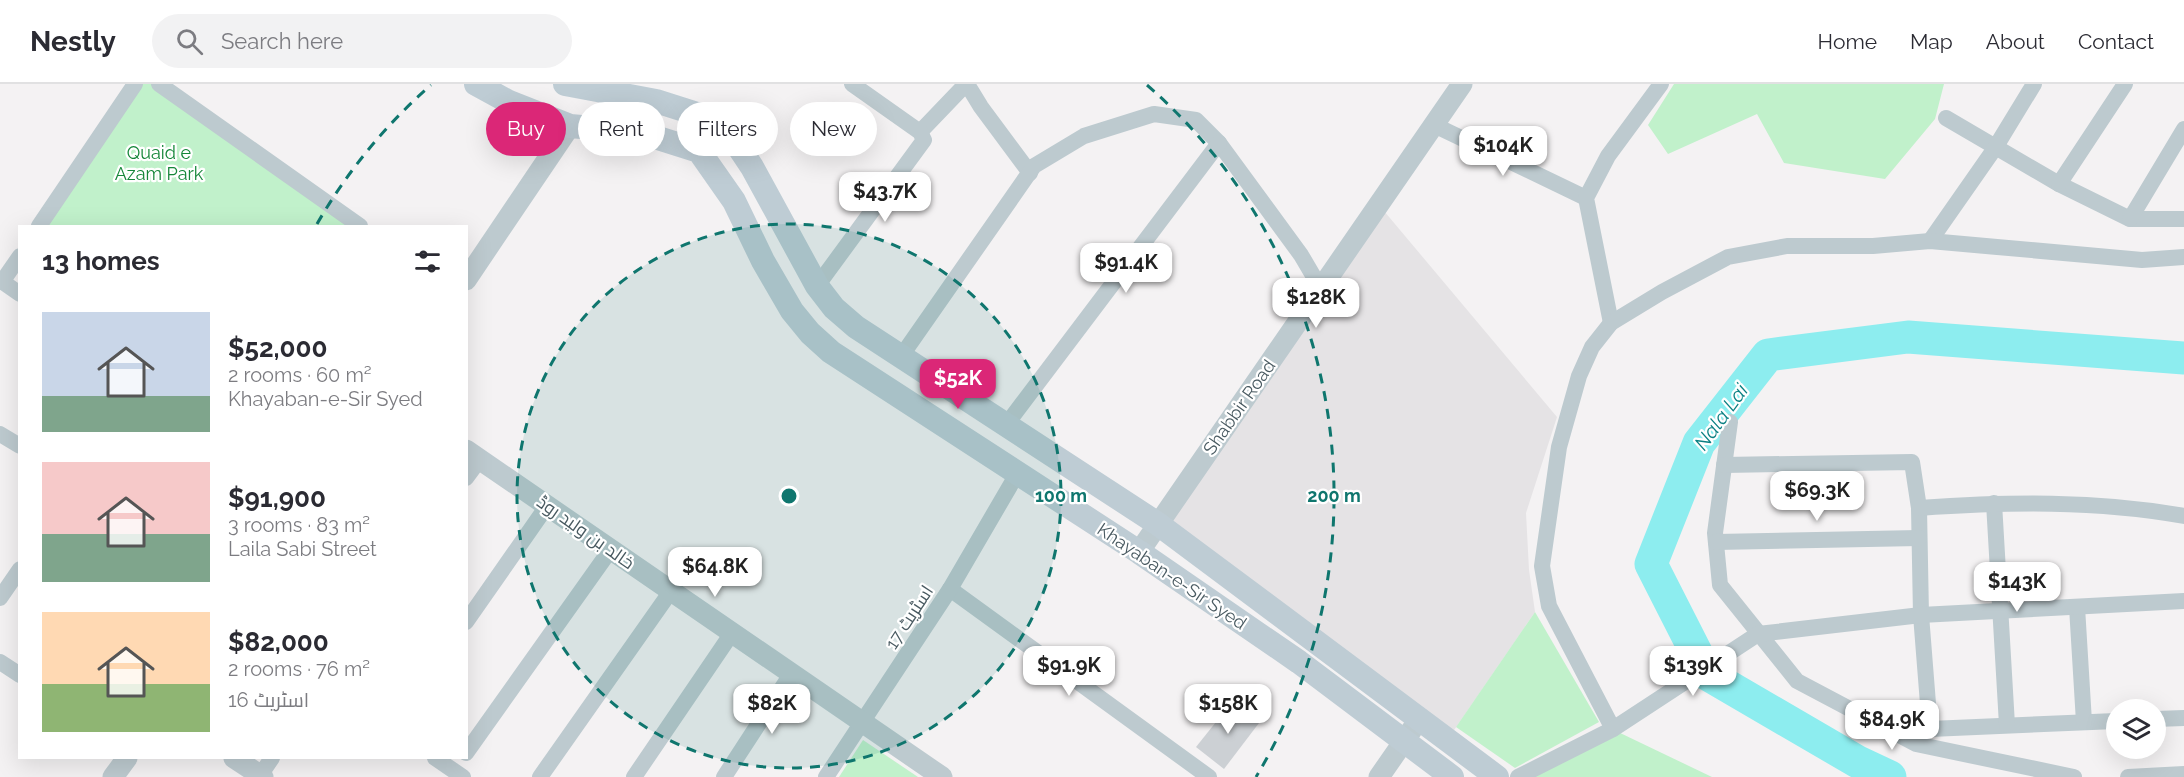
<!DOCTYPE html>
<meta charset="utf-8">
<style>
body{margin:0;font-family:Raleway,Cairo,sans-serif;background:#f2f2f3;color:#2b2b33;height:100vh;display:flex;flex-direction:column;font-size:22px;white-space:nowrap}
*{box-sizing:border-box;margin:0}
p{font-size:20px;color:#7c7c81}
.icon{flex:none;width:33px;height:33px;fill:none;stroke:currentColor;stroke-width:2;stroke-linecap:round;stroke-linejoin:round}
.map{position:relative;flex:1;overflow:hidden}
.details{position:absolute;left:18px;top:141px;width:450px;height:534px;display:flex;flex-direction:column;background:#fff;border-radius:0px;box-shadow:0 6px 24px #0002}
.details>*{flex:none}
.hud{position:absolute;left:486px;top:18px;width:570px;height:54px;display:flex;gap:12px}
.buttons{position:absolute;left:2106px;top:615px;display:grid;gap:12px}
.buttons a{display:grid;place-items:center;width:60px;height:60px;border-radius:50%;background:#fff;box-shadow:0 6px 24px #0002;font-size:30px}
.price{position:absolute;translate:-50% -51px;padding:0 14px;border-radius:12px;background:#fff;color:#222;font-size:20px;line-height:39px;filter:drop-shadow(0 2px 3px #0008)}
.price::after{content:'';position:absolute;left:50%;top:36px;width:18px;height:14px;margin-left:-9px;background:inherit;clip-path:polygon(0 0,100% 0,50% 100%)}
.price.on{background:#db2777;color:#fff}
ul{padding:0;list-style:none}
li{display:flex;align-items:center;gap:18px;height:150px;padding:0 24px}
li span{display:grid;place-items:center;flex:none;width:168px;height:120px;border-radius:0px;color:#555}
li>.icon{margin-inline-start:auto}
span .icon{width:72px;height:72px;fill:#fffc;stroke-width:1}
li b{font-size:26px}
h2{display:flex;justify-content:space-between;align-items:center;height:72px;padding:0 24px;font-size:26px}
.chip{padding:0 21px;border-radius:27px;background:#fff;box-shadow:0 6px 24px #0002;font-size:21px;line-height:54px}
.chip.on{background:#db2777;color:#fff}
header{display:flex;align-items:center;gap:36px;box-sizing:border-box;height:84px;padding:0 30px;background:#fff;border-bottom:2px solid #e1e1e2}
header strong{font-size:28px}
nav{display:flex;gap:33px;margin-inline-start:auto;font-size:21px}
.search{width:420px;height:54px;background:#f2f2f3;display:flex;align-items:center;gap:15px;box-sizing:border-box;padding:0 21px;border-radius:33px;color:#7c7c81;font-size:22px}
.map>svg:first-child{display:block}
</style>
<header>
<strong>Nestly</strong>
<div class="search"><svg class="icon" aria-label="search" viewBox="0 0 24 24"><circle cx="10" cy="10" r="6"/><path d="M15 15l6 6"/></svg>Search here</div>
<nav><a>Home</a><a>Map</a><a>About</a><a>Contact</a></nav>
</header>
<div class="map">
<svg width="2184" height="693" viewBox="0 0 2184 693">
<rect width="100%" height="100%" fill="#f4f2f3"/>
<path fill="#e5e3e5" d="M1379 121 1557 333 1526 429 1529 486 1535 528 1448 655 1158 440Z"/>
<g fill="#c1f1cb">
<path d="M135 0H159L360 142H39Z"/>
<path d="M1674 0H1944L1935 35 1885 95 1784 79 1757 30 1668 70 1648 41Z"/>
<path d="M1535 528 1599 638 1515 684 1456 643Z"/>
<path d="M1616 647 1712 693H1528Z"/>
<path d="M863 656 918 693H839Z"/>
</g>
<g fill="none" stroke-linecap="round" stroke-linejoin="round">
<path stroke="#8dedef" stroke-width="33" d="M1890 693 1858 678 1707 590 1651 480 1699 359 1768 271 1908 253 2184 274"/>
</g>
<path fill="#ccd0d4" d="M1232 618 1259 639 1224 685 1196 663Z"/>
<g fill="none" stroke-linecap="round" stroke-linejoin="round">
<g stroke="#bdcacf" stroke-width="16">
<path d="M159 0 360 142"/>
<path d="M967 0 981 23 1030 89"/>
<path d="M1946 34 2059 100 2130 135H2184"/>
<path d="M1434 41 1586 114"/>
<path d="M920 48 966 0"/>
<path d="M2059 100 2125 0"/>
<path d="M2130 135 2184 45"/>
<path d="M39 142 135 0"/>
<path d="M1930 157 1995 64 2034 0"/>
<path d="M0 196 20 210"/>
<path d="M2 198 20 172"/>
<path d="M817 202 924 56 920 48 852 0"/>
<path d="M1611 239 1586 114 1608 72 1661 0"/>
<path d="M900 274 1034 82 1084 52 1154 30 1196 36 1219 59 1301 171 1321 205"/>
<path d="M1730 338 1715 449 1720 501 1797 597 1916 660 2074 693"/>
<path d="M1006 341 1219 59"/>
<path d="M0 350 20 362"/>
<path d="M1724 381 1912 378 1919 424 1921 531 1930 645 2116 637"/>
<path d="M466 394 480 375"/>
<path d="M1994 419 2007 641"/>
<path d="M1919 424C2007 418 2096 416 2184 432"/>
<path d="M1716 458 1919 454"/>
<path d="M950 505 1209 693"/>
<path d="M0 514 20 485"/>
<path d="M2077 523 2084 638"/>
<path d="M466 538 547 422"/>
<path d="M0 578 20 591"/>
<path d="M2156 635 2184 634"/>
<path d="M1613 645 1549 522 1542 482 1559 363 1579 292 1592 263 1611 239 1662 208 1728 173 1787 162H1873L1930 157 2142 176 2184 173"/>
<path d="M466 669 611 465"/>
<path d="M435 674 463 693"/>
<path d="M259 693 272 674"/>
<path d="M540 693 671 507"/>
<path d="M634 693 732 549"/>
<path d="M724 693 791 590"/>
<path d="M826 693 950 505 1017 390"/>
<path d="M1518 693 1613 645 1758 550 1921 531 2184 517"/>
<path d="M2128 693 2184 690"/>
</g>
<g stroke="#bdcacf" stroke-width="21">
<path d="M466 196 570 42"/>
<path d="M466 366 942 693"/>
<path d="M1139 468 1462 0"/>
<path d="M234 674 263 693"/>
<path d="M113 693 127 674"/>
<path d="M1379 693 1420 634"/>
</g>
<g stroke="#beccd4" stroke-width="24">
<path d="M476 0 509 18 570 42 639 48 699 67 734 117 763 177 792 227 810 249 831 268 1139 468 1299 578 1452 693"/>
<path d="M565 0 656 17 722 38 752 83 817 202 834 224 856 243 1158 440 1497 693"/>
</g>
</g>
<circle cx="789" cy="412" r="272" fill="#0f766e" fill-opacity=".12"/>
<g fill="none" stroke="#0f766e" stroke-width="3" stroke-dasharray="10 8">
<circle cx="789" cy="412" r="272"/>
<path d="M317 140A545 545 0 0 1 431 1M1147 1A545 545 0 0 1 1256 693"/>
</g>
<g text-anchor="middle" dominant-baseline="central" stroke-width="4.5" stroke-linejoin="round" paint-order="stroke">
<g font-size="18" fill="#158639" stroke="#fff">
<text x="159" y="68">Quaid e<tspan x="159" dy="21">Azam Park</tspan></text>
</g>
<g font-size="18" fill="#495a61" stroke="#fff">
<text transform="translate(1239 323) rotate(-55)">Shabbir Road</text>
<text transform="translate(586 448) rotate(35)">خالد بن ولید روڈ</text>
<text transform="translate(1172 492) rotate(34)">Khayaban-e-Sir Syed</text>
<text transform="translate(909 533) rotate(-57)">اسٹریٹ 17</text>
</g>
<g font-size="20" font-style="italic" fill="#0b8083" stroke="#fff">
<text transform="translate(1721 333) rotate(-54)">Nala Lai</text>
</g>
</g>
<circle cx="789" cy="412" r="9" fill="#0f766e" stroke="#fff" stroke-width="3"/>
<g font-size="18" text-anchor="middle" font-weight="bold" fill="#0f766e" stroke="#fff" stroke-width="4.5" stroke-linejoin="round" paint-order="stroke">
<text x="1061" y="418">100 m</text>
<text x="1334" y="418">200 m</text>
</g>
</svg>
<div class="buttons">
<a><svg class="icon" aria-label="layers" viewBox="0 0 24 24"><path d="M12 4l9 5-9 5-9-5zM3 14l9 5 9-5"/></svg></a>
</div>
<b class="price" style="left:1503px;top:93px">$104K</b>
<b class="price" style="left:885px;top:139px">$43.7K</b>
<b class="price" style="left:1126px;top:210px">$91.4K</b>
<b class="price" style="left:1316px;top:245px">$128K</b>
<b class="price on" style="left:958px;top:326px">$52K</b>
<b class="price" style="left:1817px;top:438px">$69.3K</b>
<b class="price" style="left:715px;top:514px">$64.8K</b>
<b class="price" style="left:2017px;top:529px">$143K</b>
<b class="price" style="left:1069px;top:613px">$91.9K</b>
<b class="price" style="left:1693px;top:613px">$139K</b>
<b class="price" style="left:772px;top:651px">$82K</b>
<b class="price" style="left:1228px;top:651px">$158K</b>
<b class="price" style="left:1892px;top:667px">$84.9K</b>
<div class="hud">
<a class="chip on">Buy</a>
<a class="chip">Rent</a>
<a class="chip">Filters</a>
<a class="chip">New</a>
</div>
<section class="details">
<h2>13 homes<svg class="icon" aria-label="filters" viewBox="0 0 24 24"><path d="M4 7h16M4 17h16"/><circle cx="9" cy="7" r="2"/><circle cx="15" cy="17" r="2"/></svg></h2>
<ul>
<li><span style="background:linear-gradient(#c9d6e8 70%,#7fa58c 0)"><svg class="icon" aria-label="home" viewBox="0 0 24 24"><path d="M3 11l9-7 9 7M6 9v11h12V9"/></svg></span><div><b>$52,000</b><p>2 rooms · 60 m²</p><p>Khayaban-e-Sir Syed</p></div></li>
<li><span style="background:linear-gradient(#f6c9c9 60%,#7fa58c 0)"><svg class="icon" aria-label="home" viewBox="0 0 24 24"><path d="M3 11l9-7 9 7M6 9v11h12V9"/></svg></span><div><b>$91,900</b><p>3 rooms · 83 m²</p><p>Laila Sabi Street</p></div></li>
<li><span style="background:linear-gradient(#ffd9b3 60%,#8fb573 0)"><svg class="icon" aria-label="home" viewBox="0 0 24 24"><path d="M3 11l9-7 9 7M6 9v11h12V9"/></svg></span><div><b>$82,000</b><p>2 rooms · 76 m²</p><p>اسٹریٹ 16</p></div></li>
</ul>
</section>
</div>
